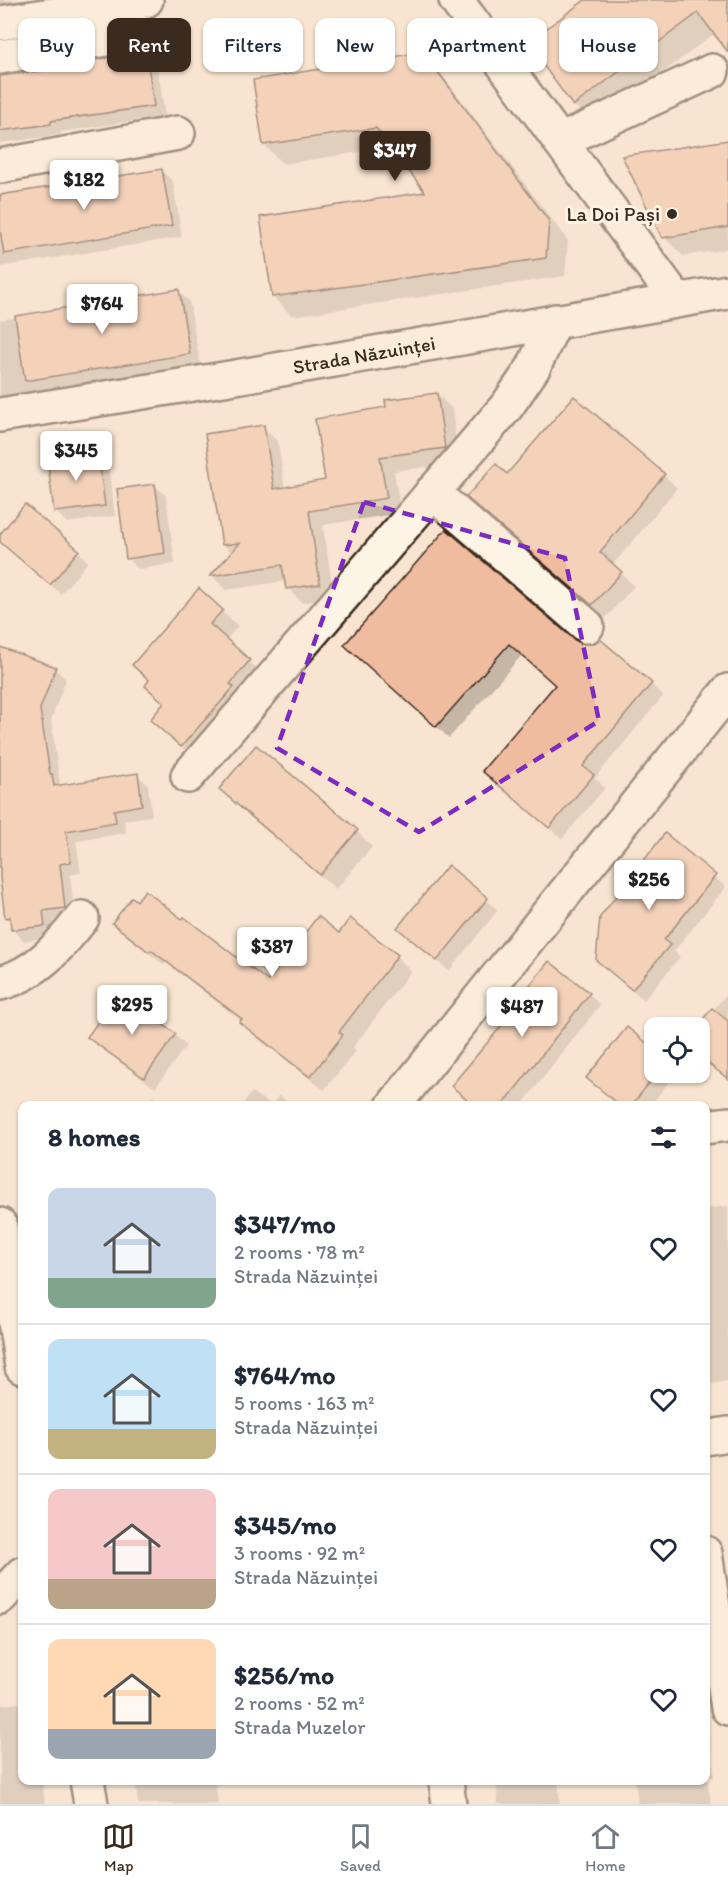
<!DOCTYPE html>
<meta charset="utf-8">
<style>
body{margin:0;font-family:Itim,sans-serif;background:#f2f2f3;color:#1f2937;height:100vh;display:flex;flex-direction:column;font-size:22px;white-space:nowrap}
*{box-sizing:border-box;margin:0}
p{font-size:20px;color:#747a83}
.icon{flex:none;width:33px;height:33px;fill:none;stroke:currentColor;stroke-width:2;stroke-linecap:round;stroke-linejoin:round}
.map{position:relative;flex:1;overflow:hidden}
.side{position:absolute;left:18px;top:1101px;width:692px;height:684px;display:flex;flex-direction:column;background:#fff;border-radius:12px;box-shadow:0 2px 4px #0004}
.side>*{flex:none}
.top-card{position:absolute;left:18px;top:18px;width:693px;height:54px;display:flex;gap:12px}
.tools{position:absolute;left:644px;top:1017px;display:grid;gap:12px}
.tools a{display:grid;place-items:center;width:66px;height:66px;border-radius:12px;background:#fff;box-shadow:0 2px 4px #0004;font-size:30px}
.price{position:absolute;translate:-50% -51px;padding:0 14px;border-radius:6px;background:#fff;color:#222;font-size:20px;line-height:39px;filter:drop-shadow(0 2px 3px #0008)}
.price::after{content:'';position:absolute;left:50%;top:36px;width:18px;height:14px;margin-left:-9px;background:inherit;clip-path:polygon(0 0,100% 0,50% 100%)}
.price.selected{background:#3b2a1e;color:#fff}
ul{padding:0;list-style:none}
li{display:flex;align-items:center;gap:18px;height:150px;padding:0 30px}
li+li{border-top:2px solid #e0e1e3}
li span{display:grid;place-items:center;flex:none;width:168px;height:120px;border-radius:12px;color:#555}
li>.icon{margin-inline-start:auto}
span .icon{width:72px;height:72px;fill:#fffc;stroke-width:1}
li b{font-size:26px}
h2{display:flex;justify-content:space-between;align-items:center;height:72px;padding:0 30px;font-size:26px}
.chip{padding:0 21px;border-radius:12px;background:#fff;box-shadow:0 2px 4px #0004;font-size:21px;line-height:54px}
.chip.selected{background:#3b2a1e;color:#fff}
.dock{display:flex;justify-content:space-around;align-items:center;height:84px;border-top:2px solid #e0e1e3;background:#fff;font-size:16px;color:#747a83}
.dock a{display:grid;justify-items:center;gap:3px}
.dock .selected{color:#3b2a1e}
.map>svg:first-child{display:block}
</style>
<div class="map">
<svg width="728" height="1804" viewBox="0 0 728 1804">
<rect width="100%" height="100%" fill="#f8e4d0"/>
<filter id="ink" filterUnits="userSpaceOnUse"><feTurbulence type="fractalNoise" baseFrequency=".0167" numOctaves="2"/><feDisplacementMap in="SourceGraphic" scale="12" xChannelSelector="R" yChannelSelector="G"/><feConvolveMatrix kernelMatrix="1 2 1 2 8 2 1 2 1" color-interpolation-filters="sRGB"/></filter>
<g filter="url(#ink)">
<g fill="#0003">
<path d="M0 0H109L0 29Z"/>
<path d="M587 0H728V50L715 33 594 125 574 105 529 43Z"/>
<path d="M146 53 157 64 165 116 61 132V135L0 143V78L74 68Z"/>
<path d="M422 54 441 73 568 241 565 276 292 316 273 297 427 193 392 147 283 164 264 145Z"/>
<path d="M728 141V249L683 256 664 237Z"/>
<path d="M162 171 173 182 182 237 0 267V197Z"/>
<path d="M178 291 189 301 200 364 101 382 0 396V320Z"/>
<path d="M437 394 452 409 459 463 394 471 401 513 323 525 334 598 302 603 288 588 286 581 226 590 212 576 232 553 223 544 263 427 278 442 285 489 327 481 388 408Z"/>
<path d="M97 453 108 464 115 516 67 523 56 512Z"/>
<path d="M664 475 677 488 613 565 634 586 606 618 482 510 508 476Z"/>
<path d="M155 485 166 496 175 564 138 569 127 558Z"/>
<path d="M0 536 78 551 88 562 61 594 9 549 0 541Z"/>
<path d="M199 591 238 626 226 640 265 677 197 762 152 719 165 704 147 686 150 681 134 665Z"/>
<path d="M574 641 651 684 663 696 595 778 605 788 562 839 496 783 556 686 522 655 449 738 346 645Z"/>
<path d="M0 648 55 669 66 679 51 720 60 784 62 786 137 774 148 785 152 816 124 820 126 833 76 841 81 873 70 875 75 918 53 921 55 936 24 941 13 930 12 923 7 917 0 858Z"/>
<path d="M221 789 357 831 372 847 336 889 236 805Z"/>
<path d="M665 835 726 887 674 951 680 957 644 1000 597 960Z"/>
<path d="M448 867 498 910 449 971 399 928Z"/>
<path d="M114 922 268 984 339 935 397 957 411 971 353 1047 356 1051 324 1090 255 1036 241 1022 242 1021 166 963 164 965 128 937Z"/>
<path d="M728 992V1079L699 1056V1028Z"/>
<path d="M589 994 600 1005 521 1106H475L453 1086Z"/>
<path d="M120 995 175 1035 186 1046 155 1088 100 1047 89 1036Z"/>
<path d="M654 1051V1072H677L650 1106H620L588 1078Z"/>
<path d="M252 1092 271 1105 279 1095 293 1106H241Z"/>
<path d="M152 1096 165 1106H145Z"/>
<path d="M728 1206V1381L705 1385V1209Z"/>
<path d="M705 1670 707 1690H705Z"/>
<path d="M705 1701 714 1777H707L711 1804H638L635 1780H705Z"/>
<path d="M19 1703 22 1706V1780H42L45 1804H0V1705Z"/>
<path d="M135 1780H215L218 1804H138Z"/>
<path d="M496 1780H558L560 1804H498Z"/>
</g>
<g fill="#efbca0" stroke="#3b2a1e" stroke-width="1.5">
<path d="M585 0H728V52L698 13 573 106 527 43Z"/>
<path d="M146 51 154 106 51 121V124L0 131V76L72 67V64Z"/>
<path d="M423 52 549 221 546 258 272 297 260 217 425 192 376 128 263 145 253 80Z"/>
<path d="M728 140V227L662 238 622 156Z"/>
<path d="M162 169 172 226 4 254 0 231V195Z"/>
<path d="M179 289 190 354 25 381 15 316Z"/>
<path d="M437 393 445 448 380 457 387 498 309 511 320 584 286 589 282 565 210 576 240 543 222 545 205 434 264 425 274 489 325 480 315 419 386 407 385 400Z"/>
<path d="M574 396 665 474 600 552 622 572 592 605 466 497 496 464 507 474Z"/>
<path d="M98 451 105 506 54 512 47 457Z"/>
<path d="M155 484 165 553 126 559 117 489Z"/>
<path d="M25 504 79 550 50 585 0 542V534Z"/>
<path d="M446 529 575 640 584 644H593L600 639 652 683 583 766 594 775 549 828 482 771 555 685 509 644 436 727 344 645Z"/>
<path d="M199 588 223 610 210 624 250 660 230 684 234 687 181 747 150 720 164 703 145 686 149 680 132 665Z"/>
<path d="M0 647 56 667 40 709 50 774H52L54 786 138 773 142 805 114 810 116 822 66 831 71 862 60 864 65 908 43 911 45 926 11 930 10 917 5 918 0 878Z"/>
<path d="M256 745 358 830 320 875 219 789Z"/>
<path d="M665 833 716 875 664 940 670 945 632 990 596 960 600 917Z"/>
<path d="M448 865 488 898 437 961 397 928Z"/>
<path d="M145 890 182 919 184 917 268 981 318 916 339 933 350 918 398 955 339 1032 343 1035 310 1077 239 1022 242 1019 151 950 149 952 112 923 132 897 137 901Z"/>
<path d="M549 961 590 993 502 1106H475L451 1086 509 1017 506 1015Z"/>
<path d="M119 993 176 1034 144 1078 87 1037Z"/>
<path d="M712 1008 728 1021V1079L699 1056V1028H696Z"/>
<path d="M627 1027 654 1049V1072H658L631 1106H621L586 1078Z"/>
</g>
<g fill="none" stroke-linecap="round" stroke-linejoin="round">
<defs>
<g id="minor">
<path d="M456 0 677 300"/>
<path d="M0 23 146 0"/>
<path d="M0 57 142 33"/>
<path d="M560 141 712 71"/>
<path d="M0 166 178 133"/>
<path id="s1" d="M0 415 224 379 728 292"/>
<path d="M432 492 587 626"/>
<path d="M188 776 507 406 533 368 555 321"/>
<path d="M0 983C36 974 60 946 82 918"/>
<path d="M393 1106 728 691"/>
<path d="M705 1127 728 1124"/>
<path d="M0 1225 22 1367"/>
<path d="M705 1438 728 1434"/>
<path d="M705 1553 728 1708"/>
<path d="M0 1597 22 1574"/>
<path d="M87 1780 91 1804"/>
<path d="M446 1780 449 1804"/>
</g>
</defs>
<use href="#minor" stroke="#3b2a1e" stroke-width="38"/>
<use href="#minor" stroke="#fcf5e5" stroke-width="33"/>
</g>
</g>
<path d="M0 0H728V1804H0ZM364 502 565 558 599 721 419 832 277 748Z" fill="#f8e4d0" fill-opacity=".55" fill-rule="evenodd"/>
<path fill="none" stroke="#7b2cbf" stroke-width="4.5" stroke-dasharray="12 8" stroke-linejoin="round" d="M364 502 565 558 599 721 419 832 277 748Z"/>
<circle fill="#3b2a1e" stroke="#fcf5e5" stroke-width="2" cx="672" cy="214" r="6"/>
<g text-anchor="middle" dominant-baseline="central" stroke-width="6" stroke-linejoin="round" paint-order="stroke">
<g font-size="20" fill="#3b2a1e" stroke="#fcf5e5" text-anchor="end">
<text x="660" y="214">La Doi Pași</text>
</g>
<g font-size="20" fill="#3b2a1e" stroke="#fcf5e5">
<text stroke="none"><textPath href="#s1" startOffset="369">Strada Năzuinței</textPath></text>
</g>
</g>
</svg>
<div class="tools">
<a><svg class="icon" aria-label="locate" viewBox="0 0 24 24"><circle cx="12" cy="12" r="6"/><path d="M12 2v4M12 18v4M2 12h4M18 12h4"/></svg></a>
</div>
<b class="price selected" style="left:395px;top:182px">$347</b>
<b class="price" style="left:84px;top:211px">$182</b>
<b class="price" style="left:102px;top:335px">$764</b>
<b class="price" style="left:76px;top:482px">$345</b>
<b class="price" style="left:649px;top:911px">$256</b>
<b class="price" style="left:272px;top:978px">$387</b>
<b class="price" style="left:132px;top:1036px">$295</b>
<b class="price" style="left:522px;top:1038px">$487</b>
<div class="top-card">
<a class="chip">Buy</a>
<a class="chip selected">Rent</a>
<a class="chip">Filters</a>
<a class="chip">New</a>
<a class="chip">Apartment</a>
<a class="chip">House</a>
</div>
<section class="side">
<h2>8 homes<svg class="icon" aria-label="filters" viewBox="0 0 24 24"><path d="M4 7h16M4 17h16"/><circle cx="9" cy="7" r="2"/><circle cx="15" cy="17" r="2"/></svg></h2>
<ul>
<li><span style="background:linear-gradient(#c9d6e8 75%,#7fa58c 0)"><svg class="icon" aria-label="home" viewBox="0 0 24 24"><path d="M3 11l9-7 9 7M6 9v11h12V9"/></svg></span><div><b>$347/mo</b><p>2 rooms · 78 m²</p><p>Strada Năzuinței</p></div><svg class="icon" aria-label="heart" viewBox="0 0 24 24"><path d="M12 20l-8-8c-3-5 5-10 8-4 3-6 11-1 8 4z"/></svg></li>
<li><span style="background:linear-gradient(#bfe0f5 75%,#c2b280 0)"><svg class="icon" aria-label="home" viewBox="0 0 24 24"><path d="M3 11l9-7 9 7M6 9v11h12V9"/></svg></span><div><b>$764/mo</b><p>5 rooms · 163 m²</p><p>Strada Năzuinței</p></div><svg class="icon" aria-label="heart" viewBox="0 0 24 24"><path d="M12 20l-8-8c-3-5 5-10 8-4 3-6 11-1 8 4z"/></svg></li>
<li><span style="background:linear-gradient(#f6c9c9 75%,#b9a48a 0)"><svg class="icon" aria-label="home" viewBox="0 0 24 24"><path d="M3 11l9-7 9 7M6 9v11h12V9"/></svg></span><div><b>$345/mo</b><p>3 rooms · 92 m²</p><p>Strada Năzuinței</p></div><svg class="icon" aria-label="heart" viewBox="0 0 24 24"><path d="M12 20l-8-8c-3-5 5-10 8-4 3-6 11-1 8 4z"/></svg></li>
<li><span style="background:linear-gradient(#ffd9b3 75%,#9aa5b1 0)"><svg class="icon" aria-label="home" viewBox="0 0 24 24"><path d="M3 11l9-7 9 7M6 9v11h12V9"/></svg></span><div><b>$256/mo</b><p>2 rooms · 52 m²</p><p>Strada Muzelor</p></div><svg class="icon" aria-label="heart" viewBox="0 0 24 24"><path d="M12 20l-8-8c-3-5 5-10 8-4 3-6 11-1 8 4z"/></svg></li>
</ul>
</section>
</div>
<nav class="dock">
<a class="selected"><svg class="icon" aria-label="map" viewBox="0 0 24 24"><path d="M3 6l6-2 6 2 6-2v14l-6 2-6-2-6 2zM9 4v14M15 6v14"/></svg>Map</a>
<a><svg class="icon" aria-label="saved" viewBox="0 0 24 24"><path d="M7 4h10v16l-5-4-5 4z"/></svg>Saved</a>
<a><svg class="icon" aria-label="home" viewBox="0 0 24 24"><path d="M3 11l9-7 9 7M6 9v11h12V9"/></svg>Home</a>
</nav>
